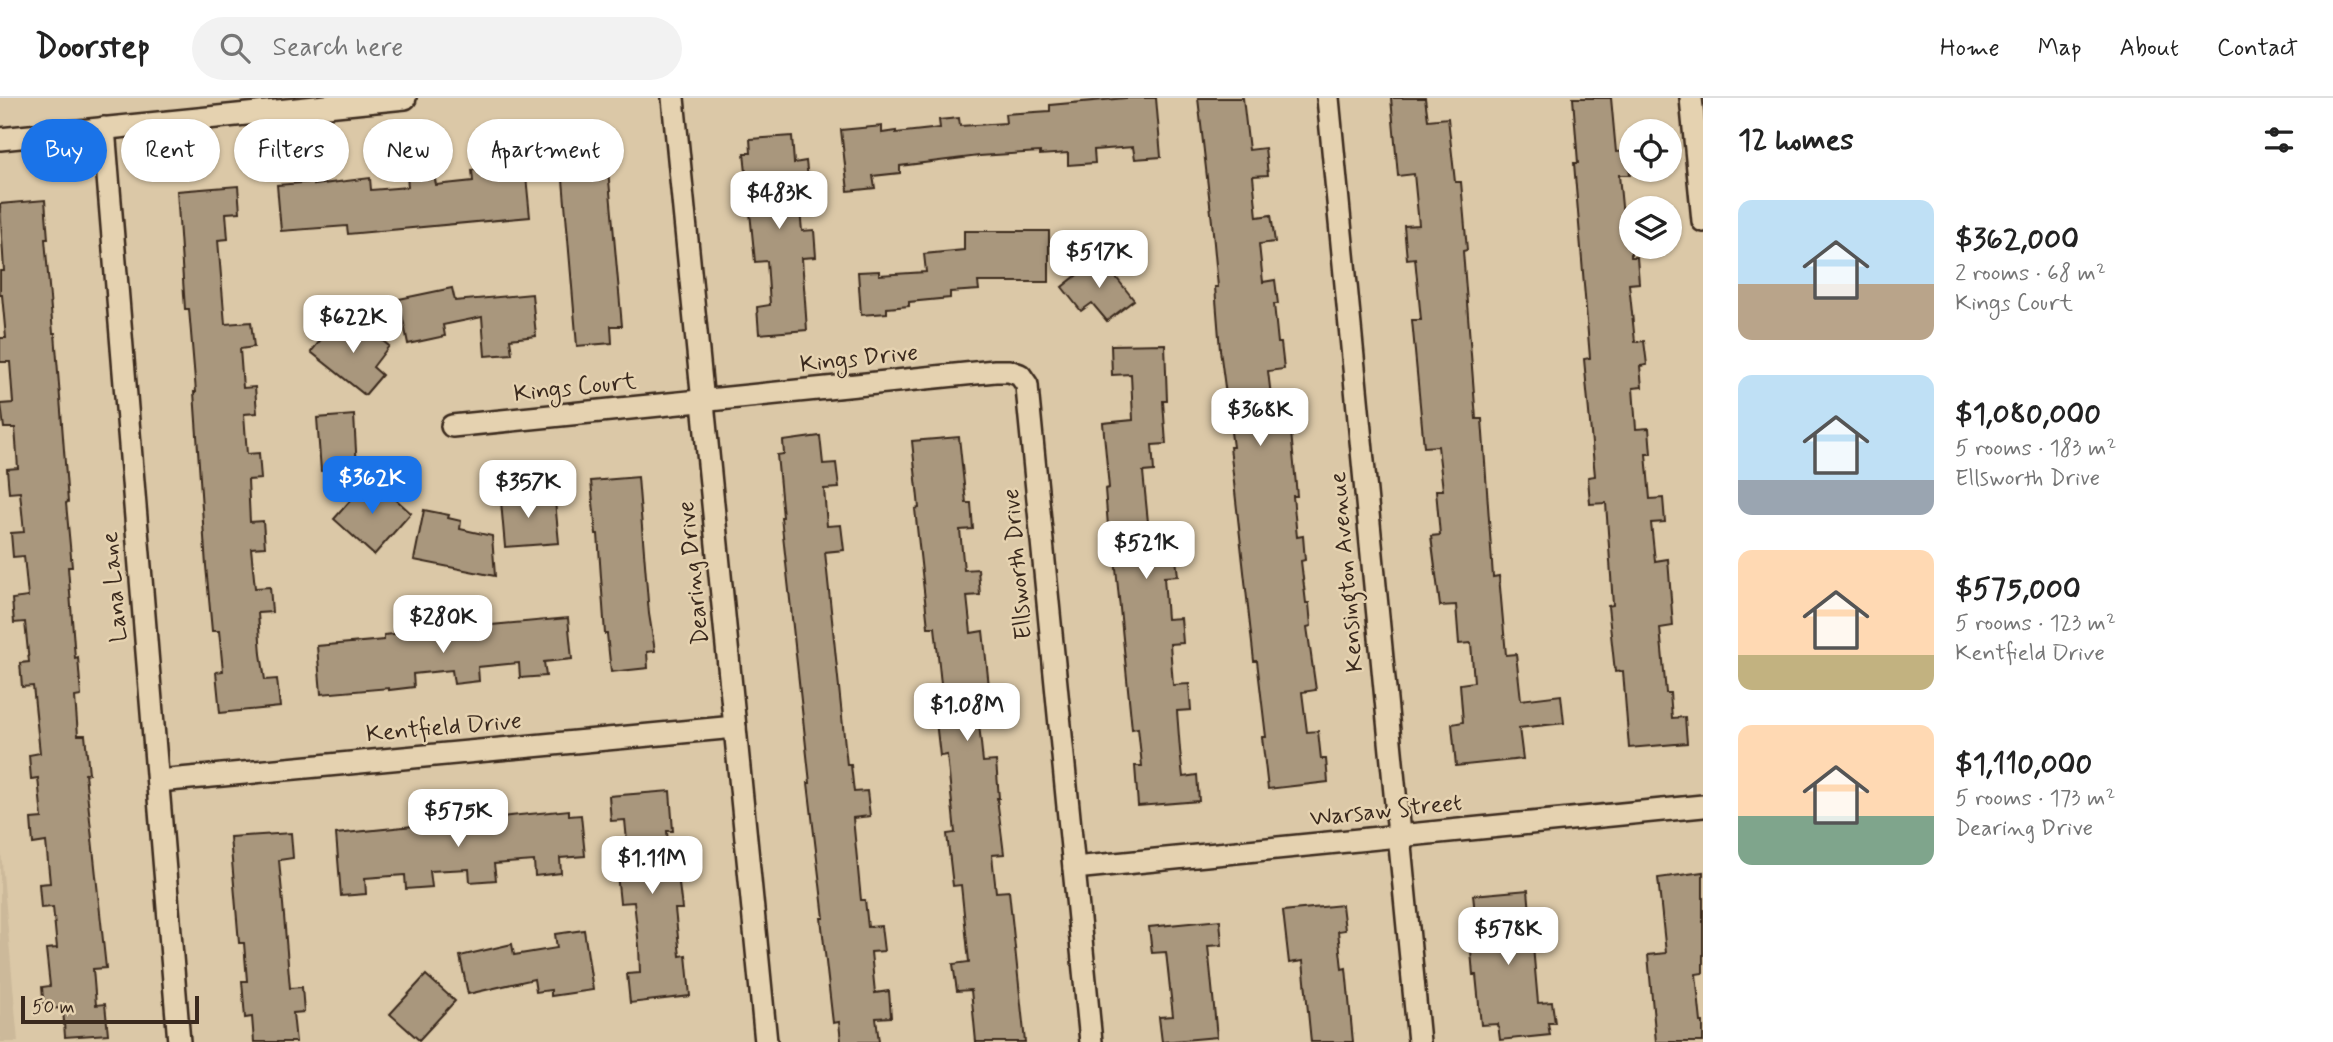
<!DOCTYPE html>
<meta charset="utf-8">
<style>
body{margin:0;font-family:Mynerve,sans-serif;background:#f2f2f2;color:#222;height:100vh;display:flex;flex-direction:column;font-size:26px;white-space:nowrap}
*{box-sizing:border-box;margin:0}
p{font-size:23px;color:#767676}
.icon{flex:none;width:38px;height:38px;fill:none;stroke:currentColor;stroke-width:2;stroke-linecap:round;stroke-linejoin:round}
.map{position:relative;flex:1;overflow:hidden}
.panel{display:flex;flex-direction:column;background:#fff;width:630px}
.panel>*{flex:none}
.hud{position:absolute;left:21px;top:21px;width:665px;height:63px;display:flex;gap:14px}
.buttons{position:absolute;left:1619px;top:21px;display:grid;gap:14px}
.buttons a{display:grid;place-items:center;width:63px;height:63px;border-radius:50%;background:#fff;box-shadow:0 2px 5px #0004;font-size:35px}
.scale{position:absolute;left:21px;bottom:18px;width:178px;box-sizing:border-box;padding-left:7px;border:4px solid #3b2a1e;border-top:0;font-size:19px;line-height:24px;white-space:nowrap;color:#3b2a1e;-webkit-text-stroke:5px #e5d2b0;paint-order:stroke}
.price{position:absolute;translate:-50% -60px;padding:0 16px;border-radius:14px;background:#fff;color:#222;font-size:23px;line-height:46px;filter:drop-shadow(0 2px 4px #0008)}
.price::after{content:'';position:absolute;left:50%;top:42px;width:21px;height:16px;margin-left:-10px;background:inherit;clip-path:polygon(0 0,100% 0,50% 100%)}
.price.current{background:#1a73e8;color:#fff}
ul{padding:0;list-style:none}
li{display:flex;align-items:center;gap:21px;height:175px;padding:0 35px}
li span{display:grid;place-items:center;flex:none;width:196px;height:140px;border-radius:14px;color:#555}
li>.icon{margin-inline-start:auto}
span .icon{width:84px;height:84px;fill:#fffc;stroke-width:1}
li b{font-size:30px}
h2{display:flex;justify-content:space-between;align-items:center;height:84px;padding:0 35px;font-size:30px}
.chip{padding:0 24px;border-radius:32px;background:#fff;box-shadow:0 2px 5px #0004;font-size:24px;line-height:63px}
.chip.current{background:#1a73e8;color:#fff}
header{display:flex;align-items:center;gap:42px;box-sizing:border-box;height:98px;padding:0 35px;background:#fff;border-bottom:2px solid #e0e0e0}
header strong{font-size:33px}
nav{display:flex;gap:38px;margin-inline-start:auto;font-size:24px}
.search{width:490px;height:63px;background:#f2f2f2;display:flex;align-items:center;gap:18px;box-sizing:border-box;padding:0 24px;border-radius:38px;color:#767676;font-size:26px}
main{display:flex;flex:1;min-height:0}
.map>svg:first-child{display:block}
</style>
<header>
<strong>Doorstep</strong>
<div class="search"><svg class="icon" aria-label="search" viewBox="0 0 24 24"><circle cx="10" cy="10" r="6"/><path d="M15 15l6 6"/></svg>Search here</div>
<nav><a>Home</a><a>Map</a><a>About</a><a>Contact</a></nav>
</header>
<main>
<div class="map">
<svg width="1703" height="944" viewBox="0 0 1703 944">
<rect width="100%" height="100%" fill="#dbc8a7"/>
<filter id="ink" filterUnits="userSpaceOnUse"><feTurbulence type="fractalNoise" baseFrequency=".0143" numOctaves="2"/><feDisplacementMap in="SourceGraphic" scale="14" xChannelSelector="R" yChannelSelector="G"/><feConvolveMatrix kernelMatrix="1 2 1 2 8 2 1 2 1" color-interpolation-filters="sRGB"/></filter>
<g filter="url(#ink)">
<path fill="#ccb99a" d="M0 742 18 944H0Z"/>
<g fill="#a9977d" stroke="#3b2a1e" stroke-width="2">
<path d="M1126 0H1156L1161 59 1135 61 1133 49 1094 52 1095 65 1068 67V55L1040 57V54L979 58 900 68V75L873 78 875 90 848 93 841 32 882 28V35L896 33V35L940 30 939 22 959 20 960 28 1006 25 1005 16 1050 13V7Z"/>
<path d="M1198 0H1243L1249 52 1265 50 1268 77 1253 78 1257 119 1271 117 1275 144 1259 146 1263 184 1275 182 1278 206H1274L1278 245H1281L1284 271 1268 273 1271 298 1267 299 1271 336 1291 334 1297 398H1293L1297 439 1303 438 1305 462 1301 463 1306 505H1309L1311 528 1307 529 1316 592 1302 594 1307 634 1318 633 1321 661H1326L1328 684 1268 691 1262 639H1266L1257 563H1254L1230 349H1233L1220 252 1215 189H1218L1212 124Z"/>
<path d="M1391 0H1425L1428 22 1448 20 1455 84H1461L1467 152 1463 153 1476 321H1482L1493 479 1499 478 1506 557 1516 556 1521 602 1561 597 1564 625 1519 630 1523 661 1456 668 1452 626 1463 624 1460 586 1474 584 1471 545 1459 546 1456 507 1440 508 1431 438 1440 437 1436 392H1443L1438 348 1424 349 1412 222H1421L1415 160 1407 161 1404 128 1419 127 1414 76 1398 78Z"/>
<path d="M1573 0H1611L1616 54 1628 53 1630 77H1619L1623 119 1631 118V159H1637L1639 185 1629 186 1635 244 1644 243 1647 267 1640 268 1642 289 1633 290 1636 331 1649 330 1651 356H1646L1650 401 1663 400 1665 424 1651 425 1655 463 1668 461 1673 528 1660 530 1666 595H1670L1672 620 1685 619 1687 645 1629 650 1623 573 1615 574 1608 508 1613 507 1606 405 1590 406 1588 379 1595 378 1584 261 1590 260 1574 65H1578Z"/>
<path d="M792 38 794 65 806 63 809 90 798 91 802 133 814 132 816 159 802 160 807 232 759 236 757 209 770 207 767 163 755 164 744 55H751L750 41Z"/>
<path d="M595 55 597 71H608L622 228H611L612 245 577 248 561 58Z"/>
<path d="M500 69 501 81 526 78 530 119 348 136 347 128 281 133 277 87 314 84V87L370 80 371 92 408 89 407 78 434 76 436 87 473 83 472 72Z"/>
<path d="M238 88 240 114 226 115 228 141 218 142 225 226 251 224 254 249 240 251 243 290 255 289 257 315 244 316 247 356 259 355 261 381 248 382 250 424 263 423 265 449 251 450 255 490 270 489 272 514 258 515 261 556 265 582 277 581 280 609 220 615 216 574 223 573 219 533H212L206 468 194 294H196L189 211H185L177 93Z"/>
<path d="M45 102 48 141H45L53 235H55L68 404 66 405 72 469H68L75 560 78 559 81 598 75 599 78 637H85L89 675 85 676 106 870 93 871 96 907 105 906 108 936 65 939 63 910 44 911 42 889 50 888 46 851 57 850 53 809 41 810 39 786 50 785 46 744 33 746 31 721 42 720 38 680 31 681 29 657 40 655 33 588 22 589 20 565 29 564 25 524 14 525 12 501 28 499 24 458 13 459 11 435 24 434 20 394 9 395 7 371 18 370 15 330H4L1 306 13 305 10 264H0V240H6L2 197H0V173H4L0 106Z"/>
<path d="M964 133H1049V184H978L979 192 950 194V200L909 204V208L887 210V215L861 217 858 174 879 173V177L926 174 924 156 964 152Z"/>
<path d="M1100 159 1134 202 1107 223 1092 205 1081 213 1062 189Z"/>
<path d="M452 190 455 203 532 196 536 238 510 241 512 256 485 258 482 219 443 227 445 238 408 246 399 201Z"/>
<path d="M355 220 389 248 373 269 382 277 365 297 311 254 331 229 341 237Z"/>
<path d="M1165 246 1167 303H1163L1166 346 1152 347 1154 373 1143 374 1151 454 1175 452 1178 478 1164 479 1167 521 1181 520 1183 545 1170 546 1173 587 1189 586 1191 612 1177 613 1180 652 1183 679 1197 677 1199 703 1138 708 1135 668H1142L1138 630 1132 631 1113 440H1109L1105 391 1109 390 1103 325 1133 322 1131 276 1112 277 1111 247Z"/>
<path d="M354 317 357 371 321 373 317 320Z"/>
<path d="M820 338 823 366 836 365 839 390 824 391 827 428 841 427 844 452 825 454 847 667H851L854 694 867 693 870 718 853 720 861 802H865L868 829 881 828 884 853 871 854 875 895 889 893 891 919 876 920 879 944H841L839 924 833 925 821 820H824L808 685H810L781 419H783L777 357 784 356 783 343Z"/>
<path d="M959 339 966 405H971L973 431 960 432 964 472 978 471 980 497 967 498 971 535 983 533 993 625 979 626 983 664 996 663 999 700H997L1004 756 992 757 996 794 1009 793 1025 944H976L971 892 957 893 953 866 969 864 961 787 953 788 947 736 955 735 947 657 940 658 934 606 943 605 935 529H928L915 411 919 410 912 343Z"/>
<path d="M371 379 411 415 374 457 334 421Z"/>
<path d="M638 379 649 516 655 553 647 554 648 570 611 574 607 536H605L598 436H596L591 383Z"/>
<path d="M527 390 528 405 555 403 559 445 505 449 500 392Z"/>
<path d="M424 412 449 417 448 420 461 423 460 431 492 438 495 478 414 462Z"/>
<path d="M568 520 572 561 544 564 546 578 520 580 519 565 478 569 479 583 454 586 452 572 413 576 414 589 389 592V590L321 596 317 548 384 542V537Z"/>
<path d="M670 693 673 733H667L670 770 677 769 682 811H675L680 858 686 857 690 898 630 905 627 876 640 875 639 848 634 804 620 805 617 776 630 775 625 722 611 723 609 698Z"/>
<path d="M569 712V718L581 717 585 758 560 760 561 775 535 778 534 763 494 766 496 782 470 784 469 771 430 773 432 789 406 791 405 777 365 780 366 796 341 798 336 736Z"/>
<path d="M291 735 293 760 279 762 283 806 290 890 302 889 304 914 293 915 296 944H254L252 919 245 920 242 883H247L244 845H239L230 739Z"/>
<path d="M1703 774V875L1696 876 1701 924H1703V944H1656L1648 857 1666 855 1658 780Z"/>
<path d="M1528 792 1538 905 1552 904 1555 925H1548L1550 937 1500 942 1498 926 1481 927 1476 877H1473L1471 853 1479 852 1473 797Z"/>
<path d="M1342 807 1345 832 1338 833 1342 871 1346 870 1353 944H1311L1303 863 1289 865 1283 813Z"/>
<path d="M1220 822 1222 847 1208 848 1217 939 1162 944 1159 919 1173 918 1166 854 1152 855 1149 829Z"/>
<path d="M584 832 593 892 551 898V892L536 894 534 881 468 896 460 858 512 846 514 857 557 850 555 836Z"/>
<path d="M426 877 455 903 419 942 390 916Z"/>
</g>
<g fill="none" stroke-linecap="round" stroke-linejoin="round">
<defs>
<g id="minor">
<path d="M673 0 766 944"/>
<path d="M1328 0 1419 944"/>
<path d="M1691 0 1703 123"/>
<path d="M104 30 179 944"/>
<path d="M0 41 405 0"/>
<path d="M452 328 995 273H1009L1020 277 1027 287 1028 300 1091 944"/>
<path d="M158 683 735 629"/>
<path d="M1074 770 1703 708"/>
</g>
</defs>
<use href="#minor" stroke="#3b2a1e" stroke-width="26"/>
<use href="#minor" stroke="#e5d2b0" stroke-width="21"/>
</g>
</g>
<g text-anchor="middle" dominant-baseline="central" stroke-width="5" stroke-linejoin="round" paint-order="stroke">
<g font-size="24" fill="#3b2a1e" stroke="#e5d2b0">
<text transform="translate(859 261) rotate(-6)">Kings Drive</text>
<text transform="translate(575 290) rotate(-6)">Kings Court</text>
<text transform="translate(1018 466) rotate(-95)">Ellsworth Drive</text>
<text transform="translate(1347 474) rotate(-95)">Kensington Avenue</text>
<text transform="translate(694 475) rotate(-96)">Dearing Drive</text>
<text transform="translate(115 489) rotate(-95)">Lana Lane</text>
<text transform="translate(444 630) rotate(-5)">Kentfield Drive</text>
<text transform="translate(1386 713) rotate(-6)">Warsaw Street</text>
</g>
</g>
</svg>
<div class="buttons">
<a><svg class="icon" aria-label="locate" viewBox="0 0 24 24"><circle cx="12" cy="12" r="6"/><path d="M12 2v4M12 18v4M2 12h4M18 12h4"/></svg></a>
<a><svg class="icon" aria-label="layers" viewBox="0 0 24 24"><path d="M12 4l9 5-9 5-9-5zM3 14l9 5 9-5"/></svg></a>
</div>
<div class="scale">50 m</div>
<b class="price" style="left:779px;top:133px">$483K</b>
<b class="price" style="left:1099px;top:192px">$517K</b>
<b class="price" style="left:353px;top:257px">$622K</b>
<b class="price" style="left:1260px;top:350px">$368K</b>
<b class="price current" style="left:372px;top:418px">$362K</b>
<b class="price" style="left:528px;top:422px">$357K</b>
<b class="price" style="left:1146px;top:483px">$521K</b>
<b class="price" style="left:443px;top:557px">$280K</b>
<b class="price" style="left:967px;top:645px">$1.08M</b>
<b class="price" style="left:458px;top:751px">$575K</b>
<b class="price" style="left:652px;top:798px">$1.11M</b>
<b class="price" style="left:1508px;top:869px">$578K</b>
<div class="hud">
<a class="chip current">Buy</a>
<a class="chip">Rent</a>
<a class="chip">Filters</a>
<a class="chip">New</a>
<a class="chip">Apartment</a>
</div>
</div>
<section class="panel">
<h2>12 homes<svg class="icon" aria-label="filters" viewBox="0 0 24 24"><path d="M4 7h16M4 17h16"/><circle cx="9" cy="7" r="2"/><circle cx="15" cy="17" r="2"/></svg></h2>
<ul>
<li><span style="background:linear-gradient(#bfe0f5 60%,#b9a48a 0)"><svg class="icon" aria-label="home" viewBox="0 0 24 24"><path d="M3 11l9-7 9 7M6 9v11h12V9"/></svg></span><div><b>$362,000</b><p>2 rooms · 68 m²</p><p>Kings Court</p></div></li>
<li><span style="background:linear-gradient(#bfe0f5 75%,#9aa5b1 0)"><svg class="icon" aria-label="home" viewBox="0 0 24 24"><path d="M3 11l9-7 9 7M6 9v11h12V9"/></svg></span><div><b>$1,080,000</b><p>5 rooms · 183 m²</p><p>Ellsworth Drive</p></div></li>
<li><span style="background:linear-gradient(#ffd9b3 75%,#c2b280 0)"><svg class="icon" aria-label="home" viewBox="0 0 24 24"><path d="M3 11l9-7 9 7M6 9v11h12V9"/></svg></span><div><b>$575,000</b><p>5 rooms · 123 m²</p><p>Kentfield Drive</p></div></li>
<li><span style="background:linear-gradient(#ffd9b3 65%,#7fa58c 0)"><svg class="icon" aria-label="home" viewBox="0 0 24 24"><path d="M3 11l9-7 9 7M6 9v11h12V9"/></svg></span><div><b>$1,110,000</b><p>5 rooms · 173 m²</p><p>Dearing Drive</p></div></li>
</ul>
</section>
</main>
